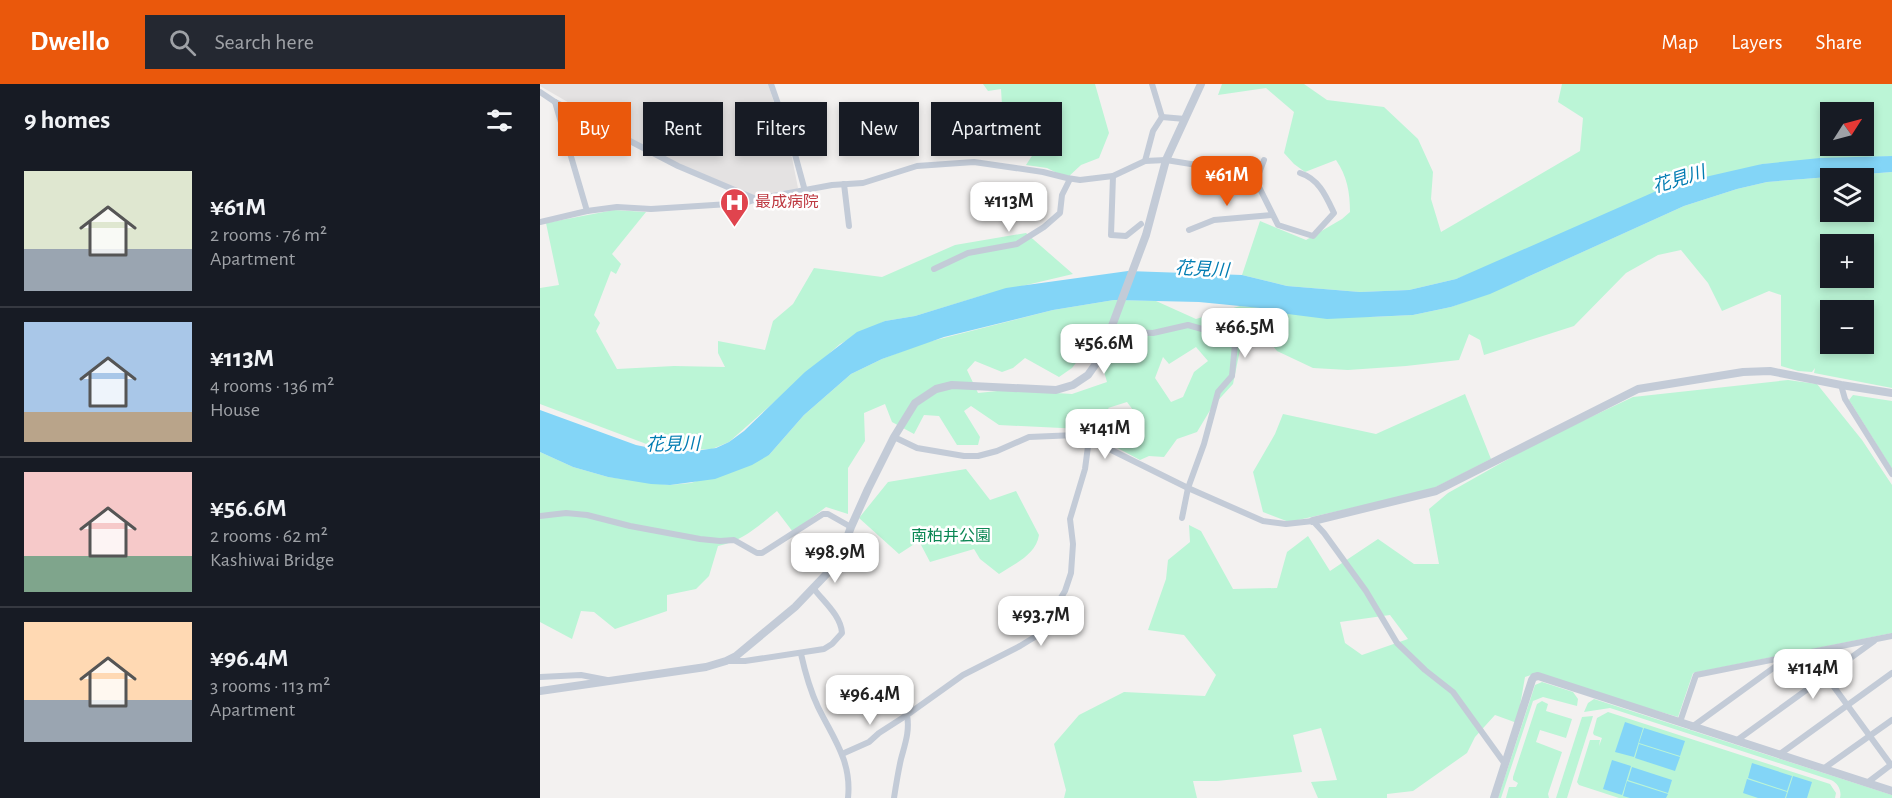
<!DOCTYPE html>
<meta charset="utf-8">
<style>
body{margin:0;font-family:"Alegreya Sans","Noto Sans JP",sans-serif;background:#242831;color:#f1f3f6;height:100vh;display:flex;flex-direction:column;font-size:22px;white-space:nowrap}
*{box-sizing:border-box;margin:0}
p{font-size:20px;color:#9ea1a6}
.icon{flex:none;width:33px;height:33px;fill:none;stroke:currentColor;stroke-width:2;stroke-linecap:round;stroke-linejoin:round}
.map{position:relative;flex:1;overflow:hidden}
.drawer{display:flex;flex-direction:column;background:#171b24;width:540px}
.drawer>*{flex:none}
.top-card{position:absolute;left:18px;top:18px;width:570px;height:54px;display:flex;gap:12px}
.needle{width:39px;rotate:54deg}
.tools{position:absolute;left:1280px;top:18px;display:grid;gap:12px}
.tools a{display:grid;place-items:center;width:54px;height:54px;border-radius:0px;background:#171b24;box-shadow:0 3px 9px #0003;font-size:30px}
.price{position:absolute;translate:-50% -51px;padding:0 14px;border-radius:12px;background:#fff;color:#222;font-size:20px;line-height:39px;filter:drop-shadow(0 2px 3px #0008)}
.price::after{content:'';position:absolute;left:50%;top:36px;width:18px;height:14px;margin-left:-9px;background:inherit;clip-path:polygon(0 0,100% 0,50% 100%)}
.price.active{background:#ea580c;color:#fff}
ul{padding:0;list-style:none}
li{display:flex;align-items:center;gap:18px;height:150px;padding:0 24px}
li+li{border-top:2px solid #363941}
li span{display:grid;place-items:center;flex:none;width:168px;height:120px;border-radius:0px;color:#555}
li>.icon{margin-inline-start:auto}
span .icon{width:72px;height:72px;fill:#fffc;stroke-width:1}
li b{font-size:26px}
h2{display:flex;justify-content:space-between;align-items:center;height:72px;padding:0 24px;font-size:26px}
.tag{padding:0 21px;border-radius:0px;background:#171b24;box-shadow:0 3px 9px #0003;font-size:21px;line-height:54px}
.tag.active{background:#ea580c;color:#fff}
header{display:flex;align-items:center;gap:36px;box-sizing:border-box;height:84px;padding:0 30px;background:#ea580c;color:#fff}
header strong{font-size:28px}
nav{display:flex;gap:33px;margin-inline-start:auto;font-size:21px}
.search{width:420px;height:54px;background:#242831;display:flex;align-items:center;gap:15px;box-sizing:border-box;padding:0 21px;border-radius:0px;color:#9ea1a6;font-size:22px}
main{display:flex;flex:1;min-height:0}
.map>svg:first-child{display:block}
</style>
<header>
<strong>Dwello</strong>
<div class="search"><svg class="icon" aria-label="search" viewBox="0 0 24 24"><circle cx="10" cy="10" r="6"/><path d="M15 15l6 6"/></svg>Search here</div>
<nav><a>Map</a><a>Layers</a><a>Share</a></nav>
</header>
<main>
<section class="drawer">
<h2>9 homes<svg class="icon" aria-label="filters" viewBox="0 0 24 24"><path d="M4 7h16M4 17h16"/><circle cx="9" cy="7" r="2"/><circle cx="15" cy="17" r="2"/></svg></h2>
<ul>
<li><span style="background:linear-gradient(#dfe7d0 65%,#9aa5b1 0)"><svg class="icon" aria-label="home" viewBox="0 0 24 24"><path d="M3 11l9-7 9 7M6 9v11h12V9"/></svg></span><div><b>¥61M</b><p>2 rooms · 76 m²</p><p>Apartment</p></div></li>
<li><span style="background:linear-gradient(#a9c7e8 75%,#b9a48a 0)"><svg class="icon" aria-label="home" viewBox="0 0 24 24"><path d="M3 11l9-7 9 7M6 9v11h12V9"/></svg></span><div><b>¥113M</b><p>4 rooms · 136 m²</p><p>House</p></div></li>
<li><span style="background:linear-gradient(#f6c9c9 70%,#7fa58c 0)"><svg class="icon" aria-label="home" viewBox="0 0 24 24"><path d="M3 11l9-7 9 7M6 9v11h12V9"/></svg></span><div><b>¥56.6M</b><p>2 rooms · 62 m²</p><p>Kashiwai Bridge</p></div></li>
<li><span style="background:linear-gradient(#ffd9b3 65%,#9aa5b1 0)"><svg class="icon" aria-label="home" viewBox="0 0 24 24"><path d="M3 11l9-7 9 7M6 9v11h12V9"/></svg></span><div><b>¥96.4M</b><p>3 rooms · 113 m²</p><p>Apartment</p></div></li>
</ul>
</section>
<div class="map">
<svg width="1352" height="714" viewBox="0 0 1352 714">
<rect width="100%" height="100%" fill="#f3f1f0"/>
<path fill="#e4e2e2" d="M0 0H228L252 74 258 104 252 109 213 113 144 83 109 65 0 2Z"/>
<g fill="#bbf5d6" fill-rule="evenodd">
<path d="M443 0H555L569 49 559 74 541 81 527 94 507 84 486 81 499 61 495 44 470 47 462 21 461 5 448 7Z"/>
<path d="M682 0H764L787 16 844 23 878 55 893 88 891 115 901 148 1040 67 1043 34 1018 18 1022 0H1352V72L1222 80 916 195 869 206 820 208 747 202 702 191 720 137 766 156 802 135 810 128C810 108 807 92 796 76L765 88 754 80 744 69 754 28 726 4 678 11ZM1290 28H1323V62H1290Z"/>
<path d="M1352 88V304L1274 289 1275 284 1272 288 1258 287 1241 282V211L1229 207 1182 227 1168 199 1141 166 1118 171 1086 189 1034 242 944 271 940 256 929 250 919 276 866 282 808 286 773 284 737 267 722 249 709 244 701 261 693 300 672 323 657 348 637 355 624 373 609 372 600 376 542 345 459 341 431 322 424 327 440 353 438 361H417L399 332 384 331 374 350 352 338 345 320 324 329 325 357 308 384V430L286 423 253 448 237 427C217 443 203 457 178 462L169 492 156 505 127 511V527L75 545 54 528 41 527 32 555 0 538V368L33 383 68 393 129 401 151 399 229 371 264 331 311 290 342 275 384 259 513 226 574 216 616 217 656 235 700 222 832 233 873 231 911 223 974 199 1144 122 1197 105 1227 98ZM1290 94H1323V128H1290ZM1290 160H1323V194H1290ZM1290 226H1323V260H1290ZM551 259 560 274 567 298 532 310 467 306 438 309 427 286 435 277 462 288 473 284 485 274 519 293 532 284ZM656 263 668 277 654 288 643 313 631 318 615 294 623 273 629 280ZM587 318 599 334 597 348 591 353 568 324Z"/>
<path d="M74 126 106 128 72 170 81 180 76 190 71 187 54 231 60 239 56 247 77 285 134 282 185 283 178 269V257L225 266 233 237 253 220 274 184 342 193 415 161 486 149 533 190 444 211 375 232 345 237 300 260 189 358 172 365 125 367 0 320V204L19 201 6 139Z"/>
<path d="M1248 296 1277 300 1322 356 1352 401V549L1153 589 1138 633 1052 608 997 589 985 593 977 639 955 631 935 653 927 669 873 707 847 710V714H778L771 698 797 696 781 644 753 651 762 688 677 697H653L657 714H524L526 706 514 660 539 631 584 608 665 612 676 591 644 551 608 546 626 495 628 476 650 458 649 441 661 447 693 505 737 504 747 468 768 452 790 487 838 455 874 480H899L889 425 908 409 1000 357 1093 313ZM850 531 868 555 822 571 805 559 800 538Z"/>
<path d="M925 310 951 375 888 407 749 438 723 428 713 388 735 350 743 330 836 350Z"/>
<path d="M1313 311 1352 317V385L1309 316Z"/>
<path d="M426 385 450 416 476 407 499 451C496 471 474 480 459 490L440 475 434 465 390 478 379 457 359 470 319 434 348 398Z"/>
<path d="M1002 598 1033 608 1038 615 1037 622 1003 613 993 617 961 714H958L995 601Z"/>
<path d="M1054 615 1352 711V714H1300C1302 707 1298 699 1291 696L1070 624 1044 628 1048 619Z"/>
<path d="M1002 617 1008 620 1006 627 1032 635 1026 654 1000 646 996 658 1022 668 1008 710 1009 714H966L969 703H976L978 699 973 696V693L997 620Z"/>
<path d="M1068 628 1290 700 1296 709 1295 714H1079L1039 701 1037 698 1050 656H1060L1059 662 1062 654 1054 651 1053 649 1057 634Z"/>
<path d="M1053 632 1027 714H1016L1042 633Z"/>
</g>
<g fill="#83d5f7">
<path d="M1352 72V88L1227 98 1197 105 1144 122 950 210 911 223 873 231 787 235 740 229 720 224 659 218 574 216 513 226 404 253 342 275 311 290 264 331 229 371 212 381 175 395 130 401 111 400 68 393 33 383 0 368V326L96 361 125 367H155L176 364 189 358 204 347 265 288 317 248 345 237 375 232 466 204 588 187 702 191 747 202 820 208 869 206 916 195 1130 101 1222 80 1280 74Z"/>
<path d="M1085 638 1103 644 1094 673 1075 668Z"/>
<path d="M1104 644 1145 657 1140 672 1099 659Z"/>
<path d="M1099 660 1140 673 1135 687 1095 674Z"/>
<path d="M1072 676 1091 682 1082 711 1063 705Z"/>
<path d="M1212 679 1252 692 1247 707 1208 694Z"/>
<path d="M1092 683 1132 696 1128 709 1088 696Z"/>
<path d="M1253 692 1272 698 1267 714H1246Z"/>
<path d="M1207 695 1247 708 1245 714H1218L1203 709Z"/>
<path d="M1087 697 1128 710 1126 714H1090L1083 712Z"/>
</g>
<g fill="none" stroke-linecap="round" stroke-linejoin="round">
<g stroke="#c3cbd7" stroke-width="6">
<path d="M231 0 253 63 265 107"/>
<path d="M612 0 622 33"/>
<path d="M0 8 15 18 138 82 216 115"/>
<path d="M15 18 47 127"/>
<path d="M605 77 613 47 622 33 645 35"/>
<path d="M573 92 571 151 586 152 601 140"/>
<path d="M716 97 724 76"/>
<path d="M304 100 309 142"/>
<path d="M0 138 47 127 77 123 111 125 205 119 217 115 292 101 323 99 377 82 434 78 503 88 527 94 540 96 573 92 605 77 626 76 657 81 716 97 738 141 773 152 794 129C786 112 779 95 760 89"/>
<path d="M649 146 674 136 732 131"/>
<path d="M394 185 428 169 477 160 504 143 520 129 522 111 530 95"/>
<path d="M571 247 613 249 648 241 662 245 692 247 696 249 692 292 678 308 664 360 648 404 642 434"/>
<path d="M1301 301 1305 315 1352 390"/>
<path d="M354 353 377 364 424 372H438L457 367 489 353 536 351 545 353 648 404 723 437 746 440 773 437 784 449 826 507 857 559 885 586 913 608 965 680"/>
<path d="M0 432 26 429 47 431 90 442 160 455 180 457 194 456 217 469H222L283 430H288L311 443"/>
<path d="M261 570C265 588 270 606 278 623 293 654 312 677 308 714"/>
<path d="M187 577H205L284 565 292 560 302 549C301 532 284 518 274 505"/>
<path d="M1286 592 1351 681"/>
<path d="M0 593 41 591 67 596"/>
<path d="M1140 638 1156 591 1352 552"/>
<path d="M1152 643 1247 574"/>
<path d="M1196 657 1334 557"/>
<path d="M302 670 329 658 339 649 367 631"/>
<path d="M1240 670 1352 589"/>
<path d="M1283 685 1352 636"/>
<path d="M1327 699 1352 680"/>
<path d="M354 714C356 701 358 688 361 675 365 660 370 647 367 631L423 591 480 562 498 551 503 543 525 507 531 489 533 460 530 435 545 385 549 355"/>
</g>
<g stroke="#c3cbd7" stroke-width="8">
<path d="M773 437 896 407 1098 305 1203 288 1230 287 1301 301 1352 309"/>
<path d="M0 607 166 583 186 577 196 572 255 523 298 478 311 443 328 405 354 353 375 319 396 305 412 301 516 306 533 301 548 291 560 274 606 151 626 76 661 0"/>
<path d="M954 714 992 596 994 593 998 592 1352 707"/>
</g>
</g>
<defs>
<symbol id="hospital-pin" viewBox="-11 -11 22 30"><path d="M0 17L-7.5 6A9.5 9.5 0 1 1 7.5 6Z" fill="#e0444e" stroke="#fff"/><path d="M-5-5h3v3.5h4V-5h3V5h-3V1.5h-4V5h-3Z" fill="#fff"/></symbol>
</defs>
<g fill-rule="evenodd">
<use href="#hospital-pin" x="178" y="102" width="33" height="45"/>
</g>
<g text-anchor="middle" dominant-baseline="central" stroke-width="5" stroke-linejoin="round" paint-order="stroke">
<g font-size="16" fill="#be3a42" stroke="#fff" text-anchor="start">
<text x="215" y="118">最成病院</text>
</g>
<g font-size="16" fill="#0c8754" stroke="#fff">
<text x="411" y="452">南柏井公園</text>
</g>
<g font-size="18" font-style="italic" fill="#017cb2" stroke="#fff">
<text transform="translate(1139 96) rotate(-17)">花見川</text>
<text transform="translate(662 186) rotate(3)">花見川</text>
<text transform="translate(133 361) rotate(-1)">花見川</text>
</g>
</g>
</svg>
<div class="tools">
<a><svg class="needle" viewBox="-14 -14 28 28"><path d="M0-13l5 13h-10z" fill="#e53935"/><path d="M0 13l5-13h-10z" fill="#9ea1a6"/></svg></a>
<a><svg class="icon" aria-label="layers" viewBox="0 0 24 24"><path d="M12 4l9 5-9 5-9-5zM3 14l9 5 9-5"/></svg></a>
<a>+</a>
<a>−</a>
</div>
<b class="price active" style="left:687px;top:123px">¥61M</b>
<b class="price" style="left:469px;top:149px">¥113M</b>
<b class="price" style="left:705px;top:275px">¥66.5M</b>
<b class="price" style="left:564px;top:291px">¥56.6M</b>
<b class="price" style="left:565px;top:376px">¥141M</b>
<b class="price" style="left:295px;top:500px">¥98.9M</b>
<b class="price" style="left:501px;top:563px">¥93.7M</b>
<b class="price" style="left:1273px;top:616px">¥114M</b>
<b class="price" style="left:330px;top:642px">¥96.4M</b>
<div class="top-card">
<a class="tag active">Buy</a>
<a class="tag">Rent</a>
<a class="tag">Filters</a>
<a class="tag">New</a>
<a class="tag">Apartment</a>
</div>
</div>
</main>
